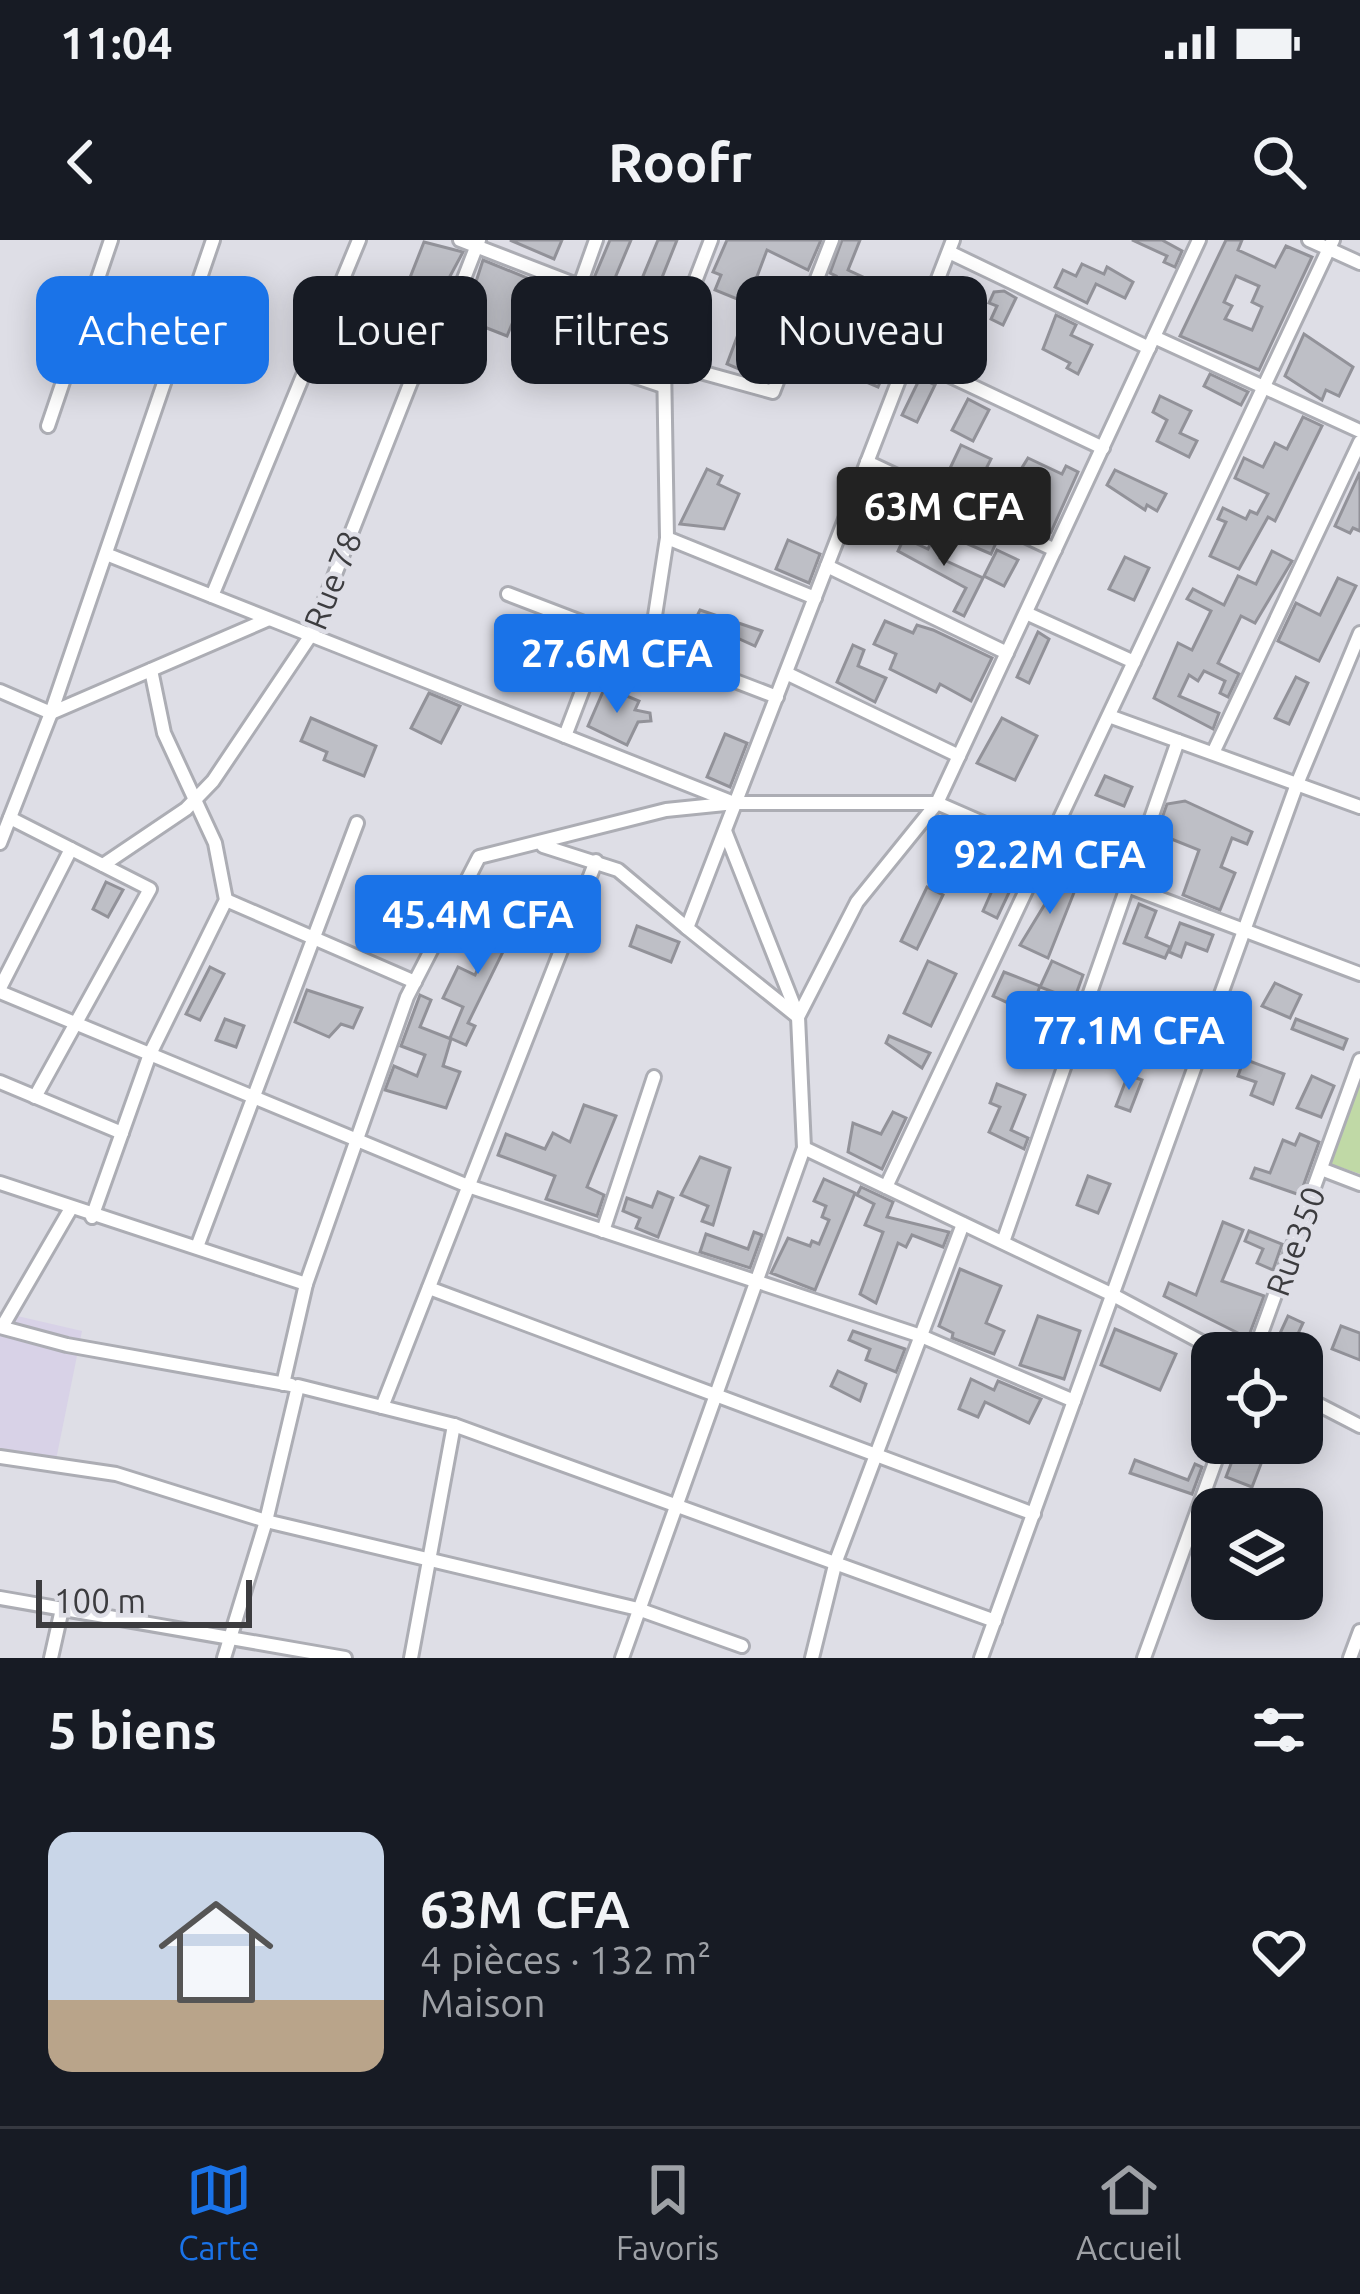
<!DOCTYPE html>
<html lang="fr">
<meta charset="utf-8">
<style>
body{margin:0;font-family:Ubuntu,sans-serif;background:#20242c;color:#f1f3f6;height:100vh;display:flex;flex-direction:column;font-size:45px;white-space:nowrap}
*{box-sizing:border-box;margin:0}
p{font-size:39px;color:#9ea1a6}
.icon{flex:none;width:66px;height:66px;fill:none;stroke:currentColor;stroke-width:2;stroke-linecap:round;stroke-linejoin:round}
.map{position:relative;height:1418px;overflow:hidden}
.details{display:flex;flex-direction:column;background:#171b24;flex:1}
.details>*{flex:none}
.banner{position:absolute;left:36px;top:36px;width:1290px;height:108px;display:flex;gap:24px}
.buttons{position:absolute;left:1191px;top:1092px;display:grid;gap:24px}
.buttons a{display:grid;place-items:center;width:132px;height:132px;border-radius:24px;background:#171b24;box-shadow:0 6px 30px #0003;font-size:60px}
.scale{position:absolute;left:36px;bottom:30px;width:216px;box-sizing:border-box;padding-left:12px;border:6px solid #3c3c3f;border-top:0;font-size:33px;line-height:42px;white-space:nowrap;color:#3c3c3f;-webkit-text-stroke:9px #dedee6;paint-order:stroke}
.price{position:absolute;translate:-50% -102px;padding:0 27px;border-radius:12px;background:#1a73e8;color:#fff;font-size:39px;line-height:78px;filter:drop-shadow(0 3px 6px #0008)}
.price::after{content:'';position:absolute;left:50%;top:72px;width:36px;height:27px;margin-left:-18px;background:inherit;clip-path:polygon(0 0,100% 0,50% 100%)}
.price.current{background:#222;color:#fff}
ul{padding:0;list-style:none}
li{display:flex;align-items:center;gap:36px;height:300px;padding:0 48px}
li span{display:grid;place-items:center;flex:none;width:336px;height:240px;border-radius:24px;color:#555}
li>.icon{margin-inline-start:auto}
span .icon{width:144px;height:144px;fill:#fffc;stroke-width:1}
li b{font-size:51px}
h2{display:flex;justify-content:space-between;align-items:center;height:144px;padding:0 48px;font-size:51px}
.tag{padding:0 42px;border-radius:24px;background:#171b24;box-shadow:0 6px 30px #0003;font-size:42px;line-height:108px}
.tag.current{background:#1a73e8;color:#fff}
.status{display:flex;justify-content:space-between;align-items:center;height:84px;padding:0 60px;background:#171b24;direction:ltr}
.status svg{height:33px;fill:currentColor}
header{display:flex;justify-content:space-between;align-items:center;height:156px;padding:0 48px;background:#171b24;font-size:54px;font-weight:600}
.dock{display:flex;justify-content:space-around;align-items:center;height:168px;border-top:3px solid #363941;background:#171b24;font-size:33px;color:#9ea1a6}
.dock a{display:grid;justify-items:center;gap:6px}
.dock .current{color:#1a73e8}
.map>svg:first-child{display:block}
</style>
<div class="status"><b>11:04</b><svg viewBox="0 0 49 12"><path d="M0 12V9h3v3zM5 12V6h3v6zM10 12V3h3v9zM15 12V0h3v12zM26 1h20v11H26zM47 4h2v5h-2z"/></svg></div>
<header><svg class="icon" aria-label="back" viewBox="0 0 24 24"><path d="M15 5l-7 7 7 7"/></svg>Roofr<svg class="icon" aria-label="search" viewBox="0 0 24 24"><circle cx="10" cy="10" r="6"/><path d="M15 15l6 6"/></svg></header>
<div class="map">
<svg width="1360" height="1418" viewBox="0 0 1360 1418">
<rect width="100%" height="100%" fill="#dedee6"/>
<path fill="#d8d2e7" d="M0 1072 82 1091 56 1220 0 1210Z"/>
<path fill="#c0d9a6" d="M1360 843V934L1331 924Z"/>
<g fill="#bebfc6" stroke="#929299" stroke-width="3" fill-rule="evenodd">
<path d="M510 0H562L554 19Z"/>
<path d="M610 0H631L612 45 594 38Z"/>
<path d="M658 0H677L653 60 636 53Z"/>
<path d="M727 0H821L808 30 767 10 747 63 715 50 721 35 713 32Z"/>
<path d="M842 0H860L848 30 865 38V49L852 82 826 72 804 121 797 118 836 36 830 33Z"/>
<path d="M1132 0H1162L1182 11 1175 27 1164 22 1167 16Z"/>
<path d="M1226 0H1242L1238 10 1275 27 1286 6 1312 17 1259 130 1180 96ZM1236 36 1259 46 1252 62 1262 67 1252 90 1225 79 1232 66 1224 62Z"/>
<path d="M424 2 463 12 441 53 420 44 410 68 400 63Z"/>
<path d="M483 20 566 54 549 92 514 79 507 96 464 79Z"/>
<path d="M1082 24 1104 34 1107 27 1133 42 1125 58 1096 44 1087 63 1055 47 1063 30 1076 36Z"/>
<path d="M1004 51 1016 58 1003 85 991 79 997 66 989 63 994 52Z"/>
<path d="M749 65 761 69 757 78 784 90 775 109 750 98 739 129 727 124Z"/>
<path d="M1056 75 1076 85 1071 95 1092 105 1078 134 1067 128 1070 123 1043 109Z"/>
<path d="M617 80 661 98 648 130 604 112Z"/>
<path d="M857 82 898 100 878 147 838 130Z"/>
<path d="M1304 94 1353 127 1339 156 1326 150 1322 160 1285 136Z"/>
<path d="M1210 134 1248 152 1241 165 1204 146Z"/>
<path d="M920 138 935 145 917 182 902 175Z"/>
<path d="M1160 156 1191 171 1180 193 1197 201 1189 217 1157 201 1167 180 1153 172Z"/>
<path d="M968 159 989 170 973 201 952 190Z"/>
<path d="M1303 177 1322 186 1275 281 1268 277 1239 329 1210 316 1226 282 1218 279 1223 268 1246 279 1250 271 1257 274 1268 254 1235 238 1244 218 1263 227 1275 203 1287 209Z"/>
<path d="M961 205 991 219 973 255 944 241Z"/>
<path d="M1028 218 1062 234 1066 226 1078 232 1051 292 1038 286 1047 265 1021 253 1010 275 997 268Z"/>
<path d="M707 229 722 236 718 244 739 254 724 289 680 284Z"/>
<path d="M1115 230 1166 254 1157 271 1147 265 1145 270 1107 245Z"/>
<path d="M1360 232V291L1353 288 1350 293 1335 286Z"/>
<path d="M879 241 897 248 892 261 915 270 903 295 864 278Z"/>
<path d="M971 284 999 296 991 314 963 302Z"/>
<path d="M934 296 947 303 940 318 983 338 964 376 954 371 966 348 898 311 904 298 928 309Z"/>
<path d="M788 300 820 314 809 343 776 329Z"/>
<path d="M997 310 1018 320 1004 346 984 336Z"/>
<path d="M1272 311 1292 321 1255 383 1241 376 1218 423 1239 434 1228 457 1220 453 1225 441 1204 431 1198 441 1189 435 1179 456 1219 473 1213 489 1154 458 1178 403 1192 410 1211 371 1187 359 1193 349 1224 365 1238 336 1256 344Z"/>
<path d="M1125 317 1149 328 1134 360 1109 349Z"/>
<path d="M1338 338 1356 346 1319 421 1278 401 1296 363 1320 375Z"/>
<path d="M700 370 762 391 755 406 724 392 715 413 693 403 702 381 696 378Z"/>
<path d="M885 381 913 393 917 385 933 390 992 418 971 461 940 444 936 452 890 429 896 414 874 404Z"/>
<path d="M1038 392 1049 399 1029 443 1017 437Z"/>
<path d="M853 405 864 410 858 426 886 438 875 462 837 442Z"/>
<path d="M1296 437 1308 443 1289 484 1275 478Z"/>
<path d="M605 447 639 461 635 470 650 473 651 481 638 482 627 505 588 486Z"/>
<path d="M429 453 460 466 441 503 411 488Z"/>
<path d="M311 478 376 506 364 536 324 520 327 512 301 501Z"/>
<path d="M1002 478 1037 496 1015 540 977 523Z"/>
<path d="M725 494 747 503 730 547 707 537Z"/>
<path d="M1105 536 1132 547 1124 566 1096 555Z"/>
<path d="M1185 561 1252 592 1247 604 1232 598 1221 627 1235 633 1220 670 1183 655 1199 610 1169 598 1155 633 1144 629 1167 564Z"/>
<path d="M1100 587 1133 598 1123 627 1059 605 1067 589 1095 602Z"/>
<path d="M999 635 1014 642 997 678 983 671Z"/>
<path d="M1052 636 1077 645 1048 718 1020 705 1048 659 1044 657Z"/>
<path d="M106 642 123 650 108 677 93 669Z"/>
<path d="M927 647 943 655 917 709 901 701Z"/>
<path d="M1139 664 1156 671 1146 697 1170 707 1165 718 1124 703Z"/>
<path d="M503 669 520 677 468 783 475 786 466 805 450 798 463 767 443 758 458 727 475 735Z"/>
<path d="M1180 683 1213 695 1207 711 1186 703 1181 717 1169 712Z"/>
<path d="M637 686 679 702 671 722 630 706Z"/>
<path d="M928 721 956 734 931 786 904 773Z"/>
<path d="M1052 721 1083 735 1074 760 1040 747Z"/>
<path d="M210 727 224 734 200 780 186 774Z"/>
<path d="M1004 732 1040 746 1030 773 993 756Z"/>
<path d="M1275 743 1301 755 1290 778 1262 766Z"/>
<path d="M307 750 362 768 353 788 341 784 329 797 295 782Z"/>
<path d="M420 755 431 760 420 787 451 799 443 826 460 832 446 868 385 850 394 826 417 836 425 815 401 806Z"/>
<path d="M225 779 244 786 236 807 216 800Z"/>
<path d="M1296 779 1347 799 1343 809 1292 789Z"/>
<path d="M889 796 930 813 922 828 886 803Z"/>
<path d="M1244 819 1284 834 1273 864 1251 855 1256 842 1238 836Z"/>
<path d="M1128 835 1142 840 1130 871 1116 866Z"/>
<path d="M1312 836 1334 846 1321 877 1297 868Z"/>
<path d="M997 844 1025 855 1011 890 1028 898 1024 909 989 892 1000 867 990 863Z"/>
<path d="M584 865 616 876 587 947 604 955 597 976 546 959 555 936 498 915 506 894 545 909 553 893 570 902Z"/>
<path d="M893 872 906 878 882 929 848 912 853 883 881 894Z"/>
<path d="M1300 894 1319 902 1300 955 1251 938 1255 928 1270 933 1283 900 1295 905Z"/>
<path d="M700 917 730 928 713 985 702 981 708 966 681 955Z"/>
<path d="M1088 936 1110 944 1098 973 1077 965Z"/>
<path d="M824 939 855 953 815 1050 771 1033 788 998 810 1006 812 1001 819 1004 829 980 822 977 826 966 814 961Z"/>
<path d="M861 947 893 962 887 977 949 992 943 1007 912 995 906 1007 898 1003 876 1063 860 1054 883 992 865 985 874 964 857 955Z"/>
<path d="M658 952 673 958 658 997 636 988 640 978 623 971 627 958 652 967Z"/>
<path d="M1223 982 1243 990 1222 1041 1264 1056 1248 1098 1164 1056 1169 1043 1196 1055Z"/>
<path d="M1249 991 1282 1004 1273 1030 1257 1023 1263 1009 1245 1001Z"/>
<path d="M754 992 762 995 750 1028 700 1012 706 994 748 1009Z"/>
<path d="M960 1029 1001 1046 986 1083 1004 1091 994 1114 952 1098 953 1093 939 1086Z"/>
<path d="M1038 1076 1080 1091 1064 1139 1020 1125Z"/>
<path d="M1288 1076 1303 1083 1289 1113H1271Z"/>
<path d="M1341 1086 1360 1093V1120L1332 1109Z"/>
<path d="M1115 1089 1176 1114 1160 1150 1101 1125Z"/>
<path d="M853 1091 905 1109 896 1132 866 1120 870 1109 849 1100Z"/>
<path d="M838 1131 866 1144 860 1161 831 1146Z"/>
<path d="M971 1139 994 1150 998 1141 1041 1159 1029 1183 985 1162 978 1177 959 1169Z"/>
<path d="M1239 1203H1269L1252 1247 1226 1237Z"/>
<path d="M1135 1220 1188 1240 1195 1224 1202 1227 1192 1254 1130 1233Z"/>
</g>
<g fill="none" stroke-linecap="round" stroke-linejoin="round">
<defs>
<g id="minor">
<path d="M460 0 678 84"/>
<path d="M596 0 560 101 565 113 663 146"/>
<path d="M1309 0 1360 23"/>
<path d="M949 12 1149 108"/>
<path d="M89 65 178 101"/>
<path d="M1154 97 1360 191"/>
<path d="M908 116 1103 208"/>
<path d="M664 122 773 152 832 0"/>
<path d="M48 186 111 0"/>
<path d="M867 222 1055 310"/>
<path d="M667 298 815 358"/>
<path d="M106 314 729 561"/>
<path d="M827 326 1007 413"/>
<path d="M508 354 777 457"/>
<path d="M212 356 359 0"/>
<path d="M1026 373 1134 422"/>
<path d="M650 408 667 298 664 122 711 0"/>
<path d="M786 433 959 516"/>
<path d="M0 451 51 473 269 379"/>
<path d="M1109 476 1360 567"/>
<path d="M565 496 605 391"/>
<path d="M1213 513 1360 202"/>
<path d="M10 578 150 649 35 857"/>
<path d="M725 591 798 776"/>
<path d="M0 603 51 473 213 0"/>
<path d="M543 606 618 630 687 688"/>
<path d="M103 625 186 569 213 541 311 395 412 139 430 126 479 0"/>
<path d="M226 660 415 742"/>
<path d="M0 748 71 609"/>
<path d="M0 752 468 946 921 1096 1074 1161"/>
<path d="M798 777 687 688 953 0"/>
<path d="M0 842 122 893"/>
<path d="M804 908 1113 1055 1222 1113"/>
<path d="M1321 929 1360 944"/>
<path d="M0 943 306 1044"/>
<path d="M886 947 1333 0"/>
<path d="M92 977 150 814 226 660 215 603 164 493 151 430"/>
<path d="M603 991 654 837"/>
<path d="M1003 1002 1178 501"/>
<path d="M197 1007 357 583"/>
<path d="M429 1048 1034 1274"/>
<path d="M0 1087 67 1105 291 1145"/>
<path d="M2 1087 70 970"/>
<path d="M1254 1113 1360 820"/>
<path d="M283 1144 306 1044 407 757 479 617 666 570 735 563H937L1127 646 1360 734"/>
<path d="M1302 1156 1360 1186"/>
<path d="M382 1167 596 621"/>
<path d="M0 1217 116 1234 266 1281 638 1369 742 1406"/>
<path d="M0 1358 345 1418"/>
<path d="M51 1418 62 1369"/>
<path d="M224 1418 266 1281 298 1146 454 1185 995 1381"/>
<path d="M411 1418 454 1185"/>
<path d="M622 1418 804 908 798 777 857 662 937 563 1199 0"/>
<path d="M812 1418 836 1321 963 984"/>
<path d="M981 1418 1297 544 1360 393"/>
<path d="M1144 1418 1222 1203"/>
<path d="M1350 1418 1360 1391"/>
</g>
</defs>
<use href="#minor" stroke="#acadb4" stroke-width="18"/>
<use href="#minor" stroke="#fff" stroke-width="12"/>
</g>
<g text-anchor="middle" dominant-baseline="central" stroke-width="9" stroke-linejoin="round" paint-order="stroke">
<g font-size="33" fill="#3c3c3f" stroke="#dedee6">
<text transform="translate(332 340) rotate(-68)">Rue 78</text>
<text transform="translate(1295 1001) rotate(-70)">Rue350</text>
</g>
</g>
</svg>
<div class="buttons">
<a><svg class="icon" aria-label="locate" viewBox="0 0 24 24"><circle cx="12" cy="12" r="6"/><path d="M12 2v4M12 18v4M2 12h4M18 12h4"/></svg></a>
<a><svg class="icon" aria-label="layers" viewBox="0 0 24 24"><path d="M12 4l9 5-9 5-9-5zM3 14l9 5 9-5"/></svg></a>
</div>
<div class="scale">100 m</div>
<b class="price current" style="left:944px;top:329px">63M CFA</b>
<b class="price" style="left:617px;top:476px">27.6M CFA</b>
<b class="price" style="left:1050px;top:677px">92.2M CFA</b>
<b class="price" style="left:478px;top:737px">45.4M CFA</b>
<b class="price" style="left:1129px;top:853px">77.1M CFA</b>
<div class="banner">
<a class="tag current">Acheter</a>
<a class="tag">Louer</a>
<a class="tag">Filtres</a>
<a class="tag">Nouveau</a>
</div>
</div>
<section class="details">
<h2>5 biens<svg class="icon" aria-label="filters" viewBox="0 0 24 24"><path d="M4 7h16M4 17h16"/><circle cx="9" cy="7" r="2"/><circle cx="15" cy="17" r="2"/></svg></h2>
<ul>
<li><span style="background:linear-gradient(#c9d6e8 70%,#b9a48a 0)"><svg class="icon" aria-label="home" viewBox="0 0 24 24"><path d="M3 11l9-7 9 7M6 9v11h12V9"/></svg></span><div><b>63M CFA</b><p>4 pièces · 132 m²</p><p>Maison</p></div><svg class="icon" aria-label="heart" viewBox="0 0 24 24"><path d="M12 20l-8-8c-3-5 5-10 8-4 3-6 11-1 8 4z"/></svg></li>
</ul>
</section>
<nav class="dock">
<a class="current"><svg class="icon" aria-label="map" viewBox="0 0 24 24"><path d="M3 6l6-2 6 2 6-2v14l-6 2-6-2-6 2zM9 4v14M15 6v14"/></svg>Carte</a>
<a><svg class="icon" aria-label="saved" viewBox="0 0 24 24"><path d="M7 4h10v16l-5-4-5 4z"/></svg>Favoris</a>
<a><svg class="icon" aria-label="home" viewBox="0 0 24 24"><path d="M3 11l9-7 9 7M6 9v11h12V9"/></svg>Accueil</a>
</nav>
